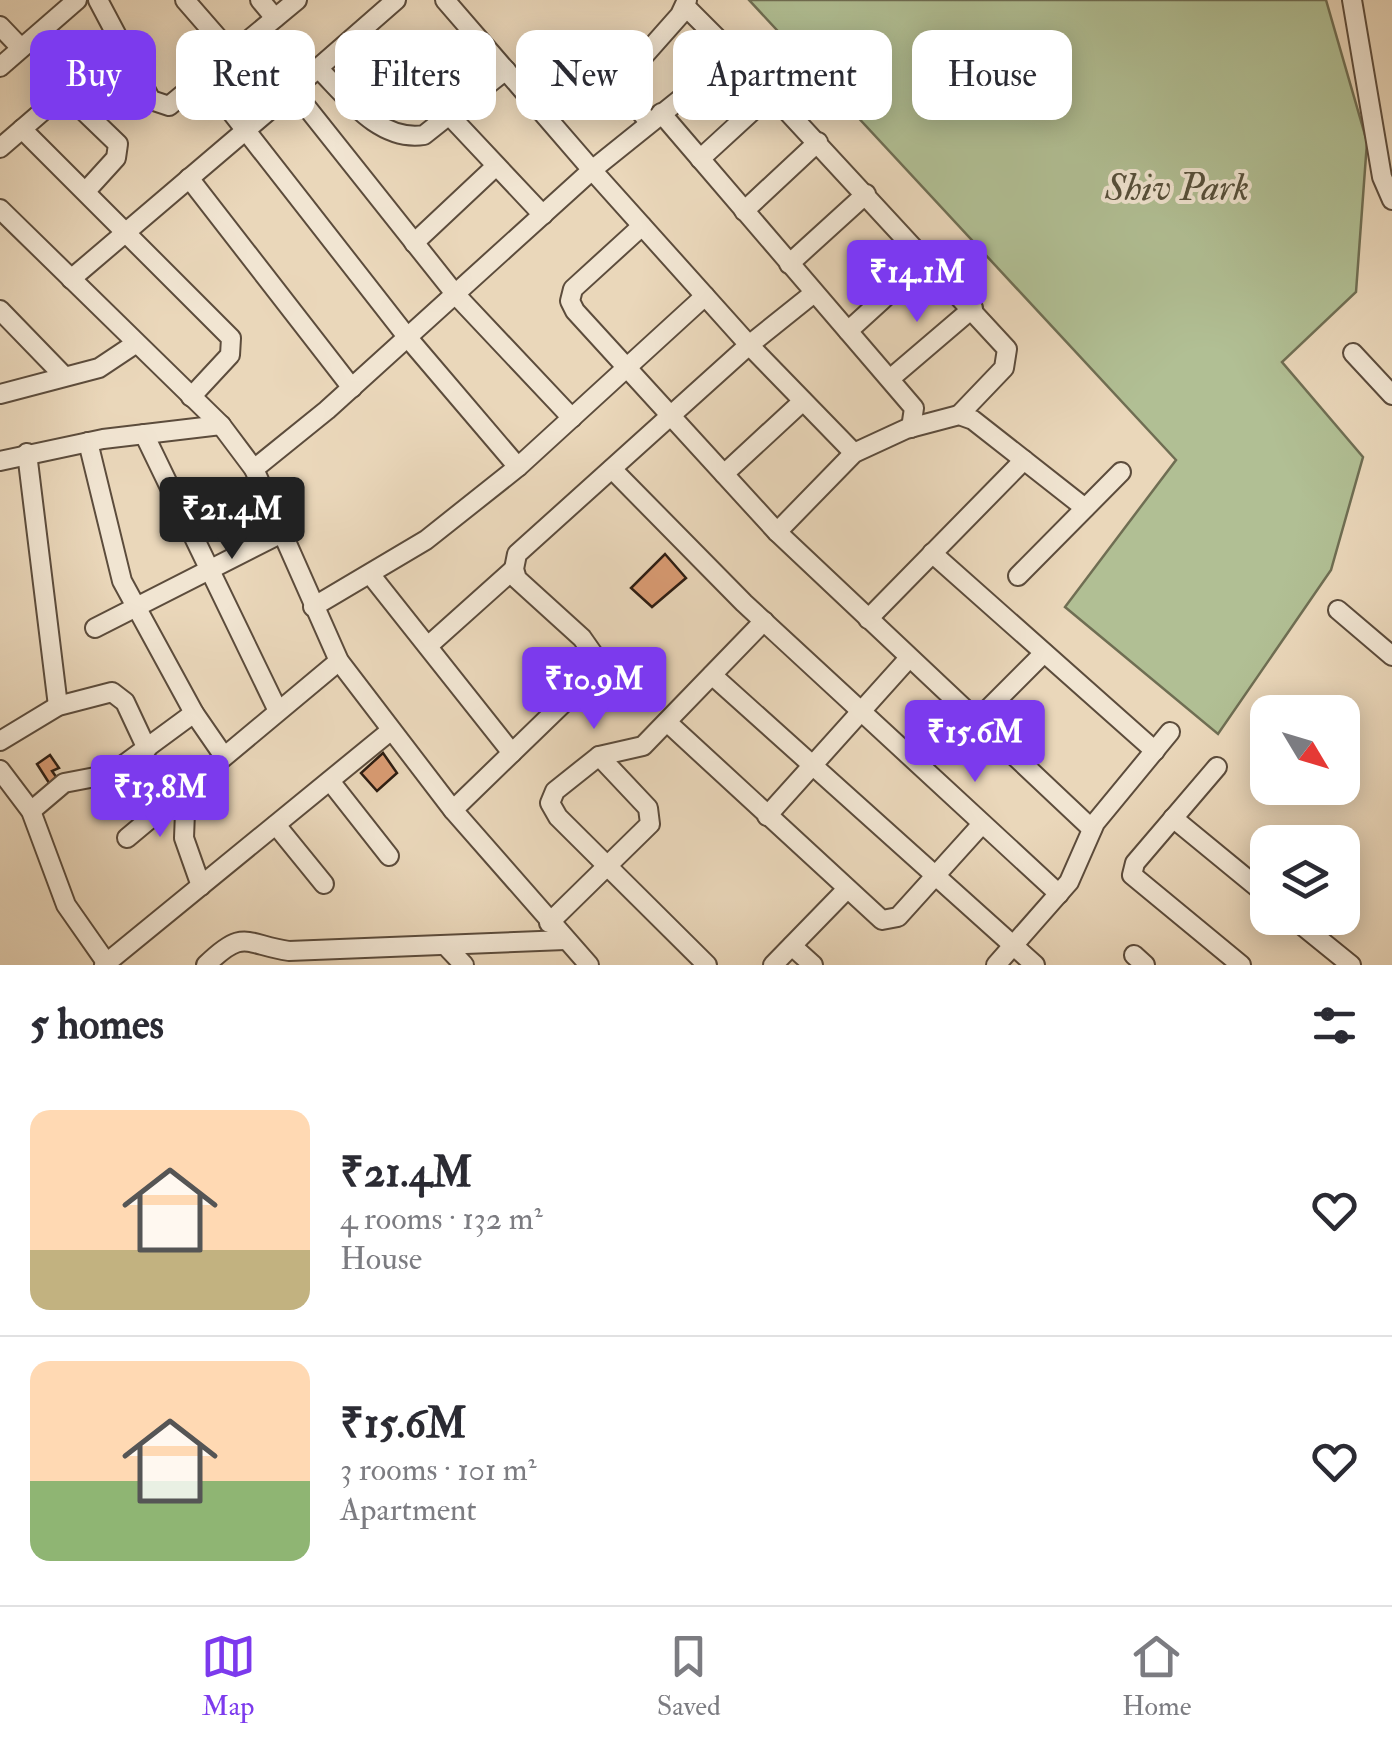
<!DOCTYPE html>
<meta charset="utf-8">
<style>
body{margin:0;font-family:"IM FELL Double Pica",serif;background:#f2f2f3;color:#2b2b33;height:100vh;display:flex;flex-direction:column;font-size:38px;white-space:nowrap}
*{box-sizing:border-box;margin:0}
p{font-size:32px;color:#7c7c81}
.icon{flex:none;width:55px;height:55px;fill:none;stroke:currentColor;stroke-width:2;stroke-linecap:round;stroke-linejoin:round}
.map{position:relative;height:965px;overflow:hidden}
.panel{display:flex;flex-direction:column;background:#fff;flex:1}
.panel>*{flex:none}
.top-card{position:absolute;left:30px;top:30px;width:1332px;height:90px;display:flex;gap:20px}
.needle{width:65px;rotate:128deg}
.tools{position:absolute;left:1250px;top:695px;display:grid;gap:20px}
.tools a{display:grid;place-items:center;width:110px;height:110px;border-radius:20px;background:#fff;box-shadow:0 5px 25px #0003;font-size:50px}
.price{position:absolute;translate:-50% -85px;padding:0 22px;border-radius:10px;background:#7c3aed;color:#fff;font-size:32px;line-height:65px;filter:drop-shadow(0 2px 5px #0008)}
.price::after{content:'';position:absolute;left:50%;top:60px;width:30px;height:22px;margin-left:-15px;background:inherit;clip-path:polygon(0 0,100% 0,50% 100%)}
.price.on{background:#222;color:#fff}
ul{padding:0;list-style:none}
li{display:flex;align-items:center;gap:30px;height:250px;padding:0 30px}
li+li{border-top:2px solid #e1e1e2}
li span{display:grid;place-items:center;flex:none;width:280px;height:200px;border-radius:20px;color:#555}
li>.icon{margin-inline-start:auto}
span .icon{width:120px;height:120px;fill:#fffc;stroke-width:1}
li b{font-size:42px}
h2{display:flex;justify-content:space-between;align-items:center;height:120px;padding:0 30px;font-size:42px}
.pill{padding:0 35px;border-radius:20px;background:#fff;box-shadow:0 5px 25px #0003;font-size:35px;line-height:90px}
.pill.on{background:#7c3aed;color:#fff}
.menu{display:flex;justify-content:space-around;align-items:center;height:140px;border-top:2px solid #e1e1e2;background:#fff;font-size:28px;color:#7c7c81}
.menu a{display:grid;justify-items:center;gap:5px}
.menu .on{color:#7c3aed}
.map>svg:first-child{display:block}
</style>
<div class="map">
<svg width="1392" height="965" viewBox="0 0 1392 965">
<rect width="100%" height="100%" fill="#ead7ba"/>
<filter id="stains"><feTurbulence type="fractalNoise" baseFrequency=".002" numOctaves="4"/><feColorMatrix values="0 0 0 0 .2 0 0 0 0 .09 0 0 0 0 .02 0 0 0 .5 -.17"/></filter>
<radialGradient id="worn" r=".72"><stop offset=".6" stop-color="#630" stop-opacity="0"/><stop offset="1" stop-color="#630" stop-opacity=".3"/></radialGradient>
<path fill="#b1bf94" stroke="#6f6e53" stroke-width="2.5" d="M749 0H1326L1367 142 1356 292 1282 362 1363 457 1331 570 1218 734 1065 607 1176 460Z"/>
<g fill="#d99b73" stroke="#2d1d12" stroke-width="2.5">
<path d="M665 554 686 578 652 607 631 588Z"/>
<path d="M383 753 397 773 377 791 361 773Z"/>
<path d="M50 755 59 768 52 771 59 781 51 786 37 764Z"/>
</g>
<g fill="none" stroke-linecap="round" stroke-linejoin="round">
<defs>
<g id="minor">
<path d="M98 0 151 100 169 106 297 0"/>
<path d="M185 0 232 54"/>
<path d="M260 0 275 18"/>
<path d="M1352 0 1382 177 1392 200"/>
<path d="M685 6 745 66"/>
<path d="M0 26 21 48"/>
<path d="M0 67 77 0"/>
<path d="M318 68C347 97 379 142 424 135L506 70"/>
<path d="M204 77 408 338 518 467"/>
<path d="M293 90 396 0"/>
<path d="M65 93 118 144 116 158 86 191"/>
<path d="M661 113 914 408 911 428"/>
<path d="M449 115 543 215"/>
<path d="M649 122 618 85 680 15 687 0"/>
<path d="M22 129 231 338 230 355 191 397"/>
<path d="M0 148 122 43"/>
<path d="M700 159 772 93"/>
<path d="M189 178 352 388"/>
<path d="M0 209 221 425 254 469 339 661 453 810 589 965"/>
<path d="M744 211 818 142"/>
<path d="M642 226 573 289 570 301 575 311 777 532 1092 829"/>
<path d="M414 243 496 166"/>
<path d="M789 264 866 194"/>
<path d="M71 279 293 90 456 295 572 418"/>
<path d="M0 310 64 376"/>
<path d="M848 331 927 259"/>
<path d="M1353 353 1392 395"/>
<path d="M891 378 973 308"/>
<path d="M0 394 99 368 135 344"/>
<path d="M144 434 278 711"/>
<path d="M88 442 122 581 194 713 223 755"/>
<path d="M27 453 58 706"/>
<path d="M854 453 749 345 592 170 724 64 736 63 750 71 1007 349 1004 368 959 415"/>
<path d="M0 461 103 439 221 425"/>
<path d="M254 469 327 410 592 170 445 0"/>
<path d="M612 469 744 603 1059 894"/>
<path d="M724 474 803 401"/>
<path d="M777 532 854 453 906 429 959 415 973 420 1085 508"/>
<path d="M932 553 1155 751"/>
<path d="M370 574 512 753"/>
<path d="M1018 576 1121 472"/>
<path d="M313 607 426 540 518 467 705 296"/>
<path d="M1338 610 1392 656"/>
<path d="M868 619 1024 460"/>
<path d="M95 628 282 533"/>
<path d="M428 646 514 569"/>
<path d="M712 675 1035 965"/>
<path d="M976 721 1044 653"/>
<path d="M667 722 882 920 898 917 982 824"/>
<path d="M0 741 58 706 112 692 125 702 147 749"/>
<path d="M1217 767 1135 863 1132 875 1241 965"/>
<path d="M0 770 31 811 66 905 108 965"/>
<path d="M330 781 389 856"/>
<path d="M186 786 184 838 201 886"/>
<path d="M453 810 580 687 596 658 582 638 517 579 514 569 517 554 749 345 814 293"/>
<path d="M31 811 64 783 111 774 194 713"/>
<path d="M767 816 909 658"/>
<path d="M1173 818 1268 896"/>
<path d="M276 825 324 884"/>
<path d="M127 838 339 661"/>
<path d="M1293 918 1351 965"/>
<path d="M549 923 650 824 648 808 599 756"/>
<path d="M445 945 464 965"/>
<path d="M792 946 813 965"/>
<path d="M1134 955 1145 965"/>
<path d="M104 965 389 732"/>
<path d="M206 965C244 928 244 944 289 951L565 940"/>
<path d="M707 965 558 817 550 803 555 791 599 756 643 746 764 621"/>
<path d="M773 965 846 890"/>
<path d="M996 965 1069 882 1095 823 1170 732"/>
</g>
</defs>
<use href="#minor" stroke="#5c4c3c" stroke-width="22"/>
<use href="#minor" stroke="#f1e5d2" stroke-width="18"/>
</g>
<g text-anchor="middle" dominant-baseline="central" stroke-width="8" stroke-linejoin="round" paint-order="stroke">
<g font-size="38" font-style="italic" fill="#554e39" stroke="#f1e5d2">
<text x="1177" y="188">Shiv Park</text>
</g>
</g>
<rect width="100%" height="100%" filter="url(#stains)"/>
<rect width="100%" height="100%" fill="url(#worn)"/>
</svg>
<div class="tools">
<a><svg class="needle" viewBox="-14 -14 28 28"><path d="M0-13l5 13h-10z" fill="#e53935"/><path d="M0 13l5-13h-10z" fill="#7c7c81"/></svg></a>
<a><svg class="icon" aria-label="layers" viewBox="0 0 24 24"><path d="M12 4l9 5-9 5-9-5zM3 14l9 5 9-5"/></svg></a>
</div>
<b class="price" style="left:917px;top:325px">₹14.1M</b>
<b class="price on" style="left:232px;top:562px">₹21.4M</b>
<b class="price" style="left:594px;top:732px">₹10.9M</b>
<b class="price" style="left:975px;top:785px">₹15.6M</b>
<b class="price" style="left:160px;top:840px">₹13.8M</b>
<div class="top-card">
<a class="pill on">Buy</a>
<a class="pill">Rent</a>
<a class="pill">Filters</a>
<a class="pill">New</a>
<a class="pill">Apartment</a>
<a class="pill">House</a>
</div>
</div>
<section class="panel">
<h2>5 homes<svg class="icon" aria-label="filters" viewBox="0 0 24 24"><path d="M4 7h16M4 17h16"/><circle cx="9" cy="7" r="2"/><circle cx="15" cy="17" r="2"/></svg></h2>
<ul>
<li><span style="background:linear-gradient(#ffd9b3 70%,#c2b280 0)"><svg class="icon" aria-label="home" viewBox="0 0 24 24"><path d="M3 11l9-7 9 7M6 9v11h12V9"/></svg></span><div><b>₹21.4M</b><p>4 rooms · 132 m²</p><p>House</p></div><svg class="icon" aria-label="heart" viewBox="0 0 24 24"><path d="M12 20l-8-8c-3-5 5-10 8-4 3-6 11-1 8 4z"/></svg></li>
<li><span style="background:linear-gradient(#ffd9b3 60%,#8fb573 0)"><svg class="icon" aria-label="home" viewBox="0 0 24 24"><path d="M3 11l9-7 9 7M6 9v11h12V9"/></svg></span><div><b>₹15.6M</b><p>3 rooms · 101 m²</p><p>Apartment</p></div><svg class="icon" aria-label="heart" viewBox="0 0 24 24"><path d="M12 20l-8-8c-3-5 5-10 8-4 3-6 11-1 8 4z"/></svg></li>
</ul>
</section>
<nav class="menu">
<a class="on"><svg class="icon" aria-label="map" viewBox="0 0 24 24"><path d="M3 6l6-2 6 2 6-2v14l-6 2-6-2-6 2zM9 4v14M15 6v14"/></svg>Map</a>
<a><svg class="icon" aria-label="saved" viewBox="0 0 24 24"><path d="M7 4h10v16l-5-4-5 4z"/></svg>Saved</a>
<a><svg class="icon" aria-label="home" viewBox="0 0 24 24"><path d="M3 11l9-7 9 7M6 9v11h12V9"/></svg>Home</a>
</nav>
